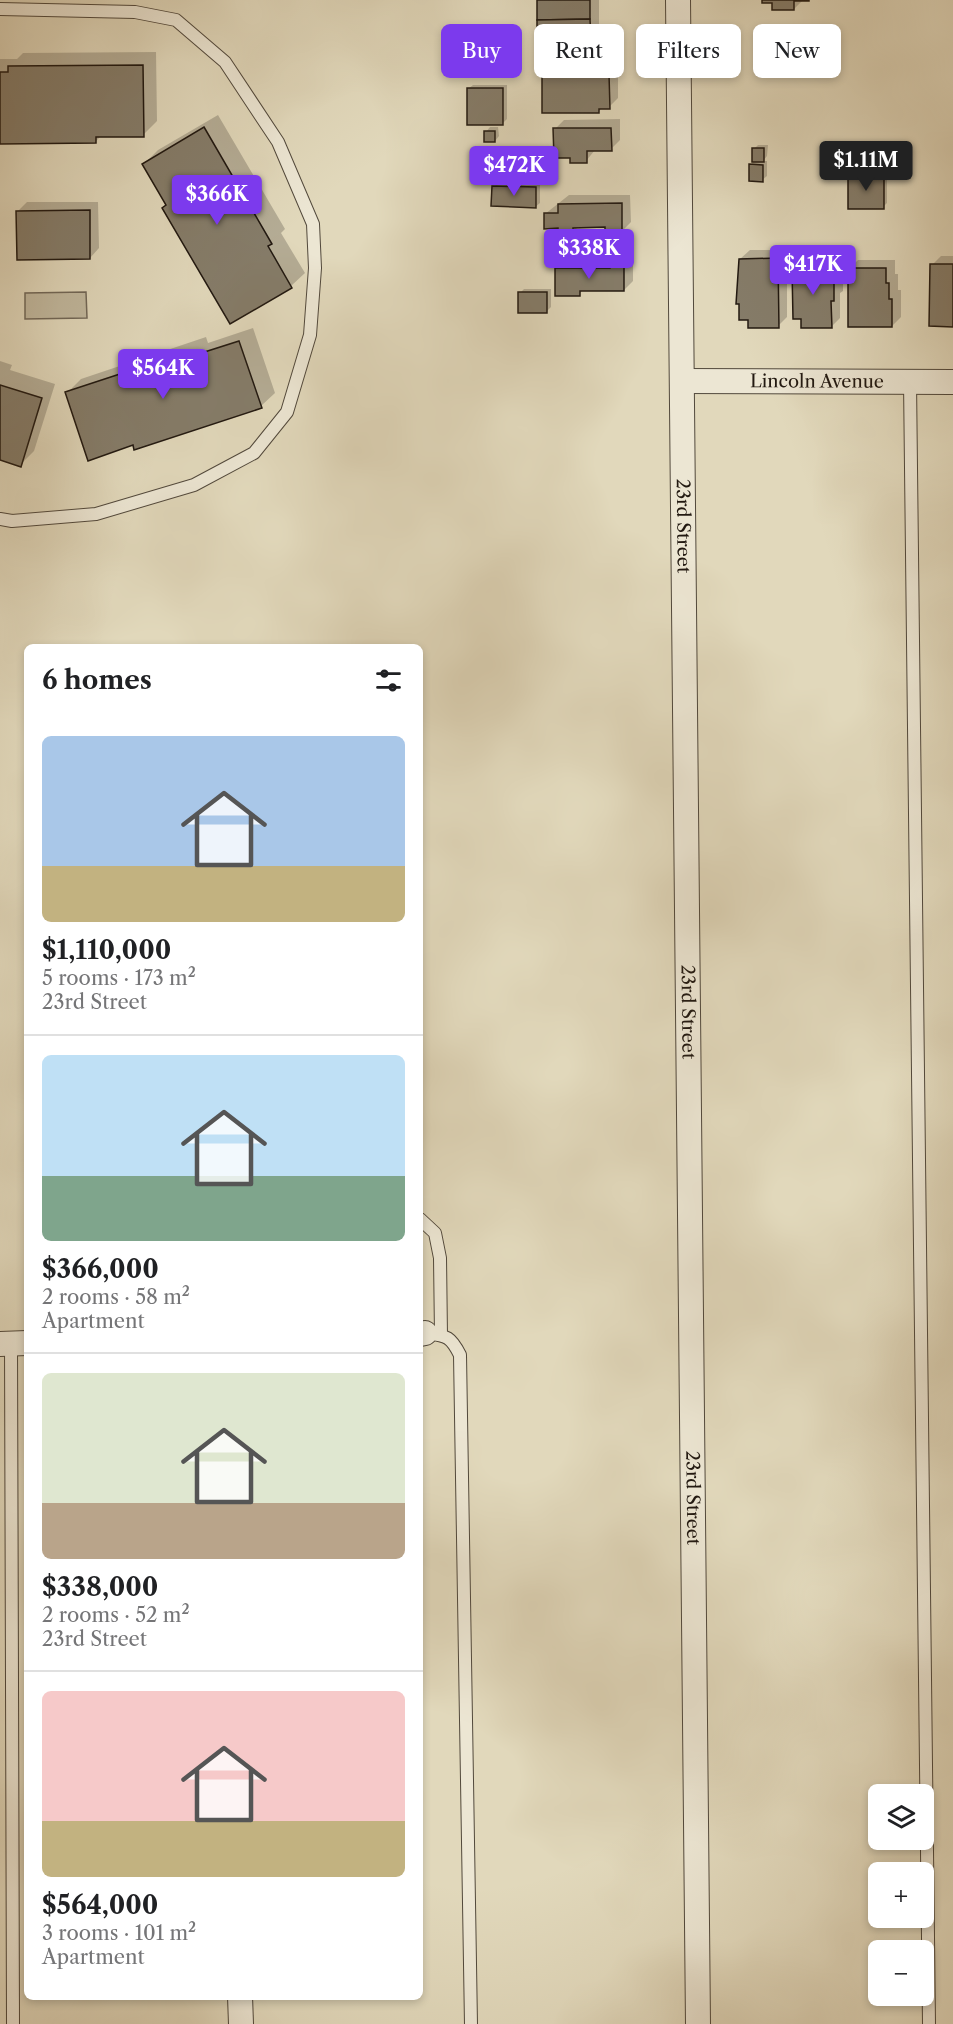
<!DOCTYPE html>
<meta charset="utf-8">
<style>
body{margin:0;font-family:"Libre Caslon Text",serif;background:#f6f6f6;color:#202124;height:100vh;display:flex;flex-direction:column;font-size:22px;white-space:nowrap}
*{box-sizing:border-box;margin:0}
p{font-size:20px;color:#757577}
.icon{flex:none;width:33px;height:33px;fill:none;stroke:currentColor;stroke-width:2;stroke-linecap:round;stroke-linejoin:round}
.map{position:relative;flex:1;overflow:hidden}
.panel{position:absolute;left:24px;top:644px;width:399px;height:1356px;display:flex;flex-direction:column;background:#fff;border-radius:9px;box-shadow:0 3px 9px #0003}
.panel>*{flex:none}
.top-card{position:absolute;left:441px;top:24px;width:422px;height:54px;display:flex;gap:12px}
.buttons{position:absolute;left:868px;top:1784px;display:grid;gap:12px}
.buttons a{display:grid;place-items:center;width:66px;height:66px;border-radius:9px;background:#fff;box-shadow:0 3px 9px #0003;font-size:30px}
.price{position:absolute;translate:-50% -51px;padding:0 14px;border-radius:6px;background:#7c3aed;color:#fff;font-size:20px;line-height:39px;filter:drop-shadow(0 2px 3px #0008)}
.price::after{content:'';position:absolute;left:50%;top:36px;width:18px;height:14px;margin-left:-9px;background:inherit;clip-path:polygon(0 0,100% 0,50% 100%)}
.price.current{background:#222;color:#fff}
ul{padding:0;list-style:none}
li{display:grid;align-content:center;gap:12px;height:318px;padding:0 18px}
li+li{border-top:2px solid #e0e0e0}
li span{display:grid;place-items:center;height:186px;border-radius:9px;color:#555}
li>.icon{margin-inline-start:auto}
span .icon{width:108px;height:108px;fill:#fffc;stroke-width:1}
li b{font-size:26px}
h2{display:flex;justify-content:space-between;align-items:center;height:72px;padding:0 18px;font-size:26px}
.chip{padding:0 21px;border-radius:9px;background:#fff;box-shadow:0 3px 9px #0003;font-size:21px;line-height:54px}
.chip.current{background:#7c3aed;color:#fff}
.map>svg:first-child{display:block}
</style>
<div class="map">
<svg width="953" height="2024" viewBox="0 0 953 2024">
<rect width="100%" height="100%" fill="#e1d8bb"/>
<filter id="stains"><feTurbulence type="fractalNoise" baseFrequency=".00333" numOctaves="4"/><feColorMatrix values="0 0 0 0 .2 0 0 0 0 .09 0 0 0 0 .02 0 0 0 .5 -.17"/></filter>
<radialGradient id="worn" r=".72"><stop offset=".6" stop-color="#630" stop-opacity="0"/><stop offset="1" stop-color="#630" stop-opacity=".3"/></radialGradient>
<path fill="#c1b89e" stroke="#726858" stroke-width="1.5" d="M86 292 87 318 25 319V293Z"/>
<g fill="#0003">
<path d="M539 0H599V29L587 44Z"/>
<path d="M763 0H803L794 9 774 1Z"/>
<path d="M156 52 157 121 143 135 101 136 96 141 0 142V59H17L23 53Z"/>
<path d="M552 61H607V65H618V98L609 107H603L598 112 543 71Z"/>
<path d="M473 85H507V119L503 123 468 89Z"/>
<path d="M218 115 285 229 281 233 305 273 291 286 230 322 144 164 158 150Z"/>
<path d="M620 119V140L611 149 595 150 586 161 571 156 555 129 564 120Z"/>
<path d="M490 127H498L499 136 495 141 486 132Z"/>
<path d="M758 145H768L767 156 763 161H767V176L762 180 751 165 753 162 754 149Z"/>
<path d="M854 171H887V203L883 207 850 175Z"/>
<path d="M498 183H540V203L535 207 494 187Z"/>
<path d="M569 195H630L631 222 622 231 607 226H579L573 232 560 227 545 214Z"/>
<path d="M27 202H98L99 248 90 258 18 211Z"/>
<path d="M750 250H787V317L778 326 740 259Z"/>
<path d="M828 253H838L840 273H843V291L840 293V318L831 327 794 270 803 261H820Z"/>
<path d="M621 254H633V281L624 290 584 289 579 294 557 269 566 260 616 259Z"/>
<path d="M941 256H953V325L932 265Z"/>
<path d="M858 260H895V274H898V290H901V317L892 326 849 269Z"/>
<path d="M524 289H551V307L546 312 520 293Z"/>
<path d="M253 328 275 393 261 406 135 448 134 443 67 393 81 379 206 337 208 343Z"/>
<path d="M0 361 12 365 10 370 55 384 34 451 20 465 0 458Z"/>
</g>
<g fill="#857c69" stroke="#221911" stroke-width="1.5">
<path d="M537 0H590V19L537 20Z"/>
<path d="M762 0H809V1H794V10H772V3H762Z"/>
<path d="M590 19 591 39H587V45L537 46V20Z"/>
<path d="M143 65 144 137H96V143L0 144V72H8V66Z"/>
<path d="M542 70H599V74H609L610 109H599V113H542Z"/>
<rect x="467" y="88" width="36" height="37"/>
<path d="M204 127 272 244 268 246 292 288 230 324 162 208 166 205 142 164Z"/>
<path d="M553 128H611L612 151H587V163H570V158H554Z"/>
<rect x="484" y="131" width="11" height="11"/>
<rect x="752" y="148" width="12" height="14"/>
<path d="M749 164 763 165V182L749 181Z"/>
<rect x="848" y="175" width="36" height="34"/>
<path d="M492 186 536 187V208L491 206Z"/>
<path d="M622 203V232H605V227L573 228V234H558V228L544 229V213H558V204Z"/>
<path d="M90 210V259L17 260 16 211Z"/>
<path d="M778 258 779 328H748V320H739V304H736L739 259Z"/>
<path d="M817 262H829L831 282H834V301H831L832 328H801V319H793L792 269H817Z"/>
<path d="M610 263H624V291H580V296H555V268H610Z"/>
<path d="M930 264H953V327L929 326Z"/>
<path d="M848 268H886V283H889V299H892V327H848Z"/>
<rect x="518" y="292" width="29" height="21"/>
<path d="M239 341 262 408 134 450 133 445 88 461 65 392 193 350 195 355Z"/>
<path d="M0 385 42 398 21 467 0 460Z"/>
</g>
<g fill="none" stroke-linecap="round" stroke-linejoin="round">
<defs>
<g id="service">
<path d="M0 9 135 12 176 20 225 62 278 142 313 224 315 268 310 335 287 412 254 453 194 485 96 514 12 521 0 519"/>
<path d="M910 381 929 2024"/>
<path d="M420 1219 435 1233 440 1258 441 1335"/>
<path d="M425 1333C446 1336 450 1335 460 1355L471 2024"/>
<path d="M11 1343 13 2024"/>
</g>
<g id="minor">
<path id="s1" d="M678 0 698 2024"/>
<path id="s2" d="M682 381 953 382"/>
<path d="M420 1334 425 1333"/>
<path d="M0 1344 27 1343"/>
<path d="M240 1996 241 2024"/>
</g>
</defs>
<use href="#service" stroke="#52493c" stroke-width="14"/>
<use href="#minor" stroke="#52493c" stroke-width="26"/>
<use href="#service" stroke="#ece6d3" stroke-width="12"/>
<use href="#minor" stroke="#ece6d3" stroke-width="24"/>
</g>
<g text-anchor="middle" dominant-baseline="central" stroke-width="4.5" stroke-linejoin="round" paint-order="stroke">
<g font-size="18" fill="#221911" stroke="#ece6d3">
<text stroke="none"><textPath href="#s2" startOffset="135">Lincoln Avenue</textPath></text>
<text stroke="none"><textPath href="#s1" startOffset="526">23rd Street</textPath></text>
<text stroke="none"><textPath href="#s1" startOffset="1012">23rd Street</textPath></text>
<text stroke="none"><textPath href="#s1" startOffset="1498">23rd Street</textPath></text>
</g>
</g>
<rect width="100%" height="100%" filter="url(#stains)"/>
<rect width="100%" height="100%" fill="url(#worn)"/>
</svg>
<div class="buttons">
<a><svg class="icon" aria-label="layers" viewBox="0 0 24 24"><path d="M12 4l9 5-9 5-9-5zM3 14l9 5 9-5"/></svg></a>
<a>+</a>
<a>−</a>
</div>
<b class="price current" style="left:866px;top:192px">$1.11M</b>
<b class="price" style="left:514px;top:197px">$472K</b>
<b class="price" style="left:217px;top:226px">$366K</b>
<b class="price" style="left:589px;top:280px">$338K</b>
<b class="price" style="left:813px;top:296px">$417K</b>
<b class="price" style="left:163px;top:400px">$564K</b>
<div class="top-card">
<a class="chip current">Buy</a>
<a class="chip">Rent</a>
<a class="chip">Filters</a>
<a class="chip">New</a>
</div>
<section class="panel">
<h2>6 homes<svg class="icon" aria-label="filters" viewBox="0 0 24 24"><path d="M4 7h16M4 17h16"/><circle cx="9" cy="7" r="2"/><circle cx="15" cy="17" r="2"/></svg></h2>
<ul>
<li><span style="background:linear-gradient(#a9c7e8 70%,#c2b280 0)"><svg class="icon" aria-label="home" viewBox="0 0 24 24"><path d="M3 11l9-7 9 7M6 9v11h12V9"/></svg></span><div><b>$1,110,000</b><p>5 rooms · 173 m²</p><p>23rd Street</p></div></li>
<li><span style="background:linear-gradient(#bfe0f5 65%,#7fa58c 0)"><svg class="icon" aria-label="home" viewBox="0 0 24 24"><path d="M3 11l9-7 9 7M6 9v11h12V9"/></svg></span><div><b>$366,000</b><p>2 rooms · 58 m²</p><p>Apartment</p></div></li>
<li><span style="background:linear-gradient(#dfe7d0 70%,#b9a48a 0)"><svg class="icon" aria-label="home" viewBox="0 0 24 24"><path d="M3 11l9-7 9 7M6 9v11h12V9"/></svg></span><div><b>$338,000</b><p>2 rooms · 52 m²</p><p>23rd Street</p></div></li>
<li><span style="background:linear-gradient(#f6c9c9 70%,#c2b280 0)"><svg class="icon" aria-label="home" viewBox="0 0 24 24"><path d="M3 11l9-7 9 7M6 9v11h12V9"/></svg></span><div><b>$564,000</b><p>3 rooms · 101 m²</p><p>Apartment</p></div></li>
</ul>
</section>
</div>
